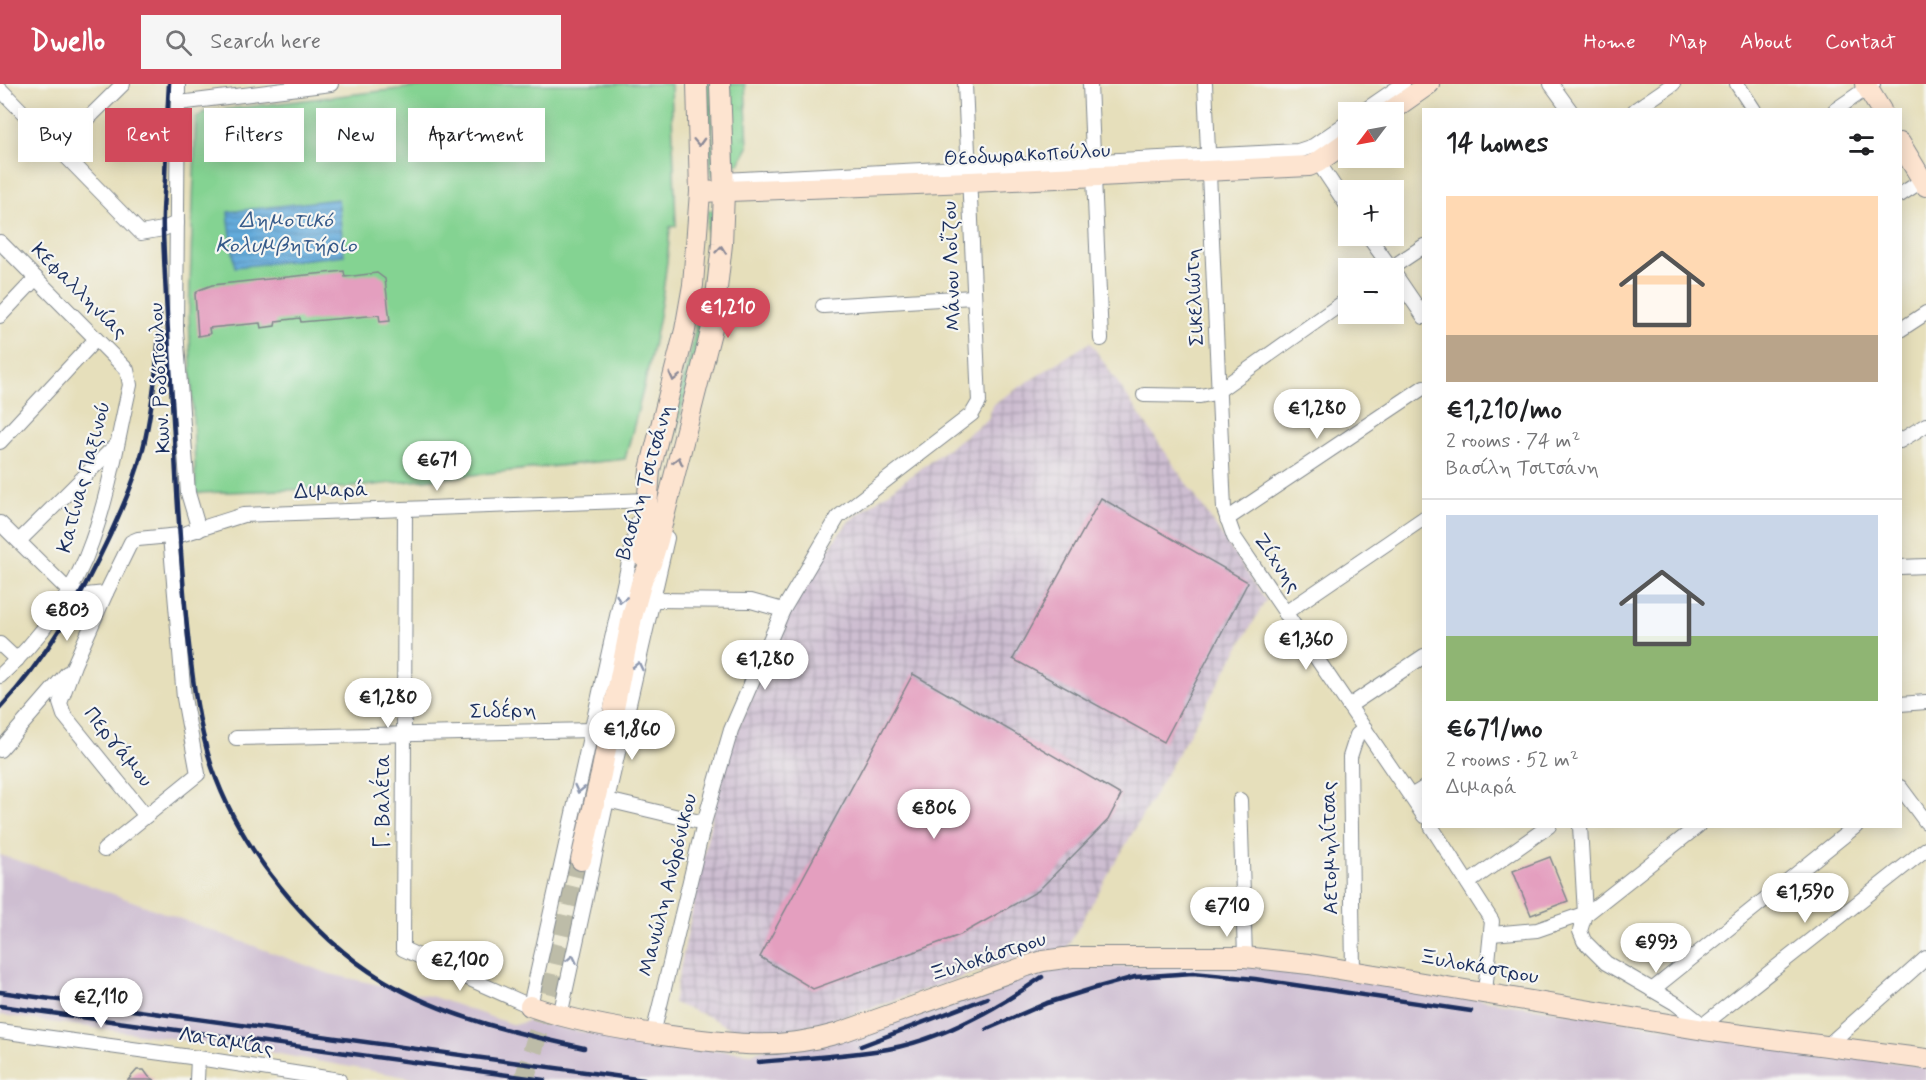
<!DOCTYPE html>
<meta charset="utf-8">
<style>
body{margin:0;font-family:Mynerve,sans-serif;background:#f6f6f6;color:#202124;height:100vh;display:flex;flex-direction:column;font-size:22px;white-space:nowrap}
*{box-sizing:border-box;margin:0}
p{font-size:20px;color:#757577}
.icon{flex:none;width:33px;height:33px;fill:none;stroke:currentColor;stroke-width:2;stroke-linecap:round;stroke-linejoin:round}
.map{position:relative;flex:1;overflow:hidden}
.side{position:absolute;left:1422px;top:24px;width:480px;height:720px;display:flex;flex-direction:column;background:#fff;border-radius:0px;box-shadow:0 3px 15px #0003}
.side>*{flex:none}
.hud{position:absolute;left:18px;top:24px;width:570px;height:54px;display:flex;gap:12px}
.needle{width:39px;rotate:238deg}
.tools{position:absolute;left:1338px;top:18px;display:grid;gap:12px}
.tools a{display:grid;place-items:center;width:66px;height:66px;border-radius:0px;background:#fff;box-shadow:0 3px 15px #0003;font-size:30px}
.price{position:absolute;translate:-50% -51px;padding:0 14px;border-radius:21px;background:#fff;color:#222;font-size:20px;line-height:39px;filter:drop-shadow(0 2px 3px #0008)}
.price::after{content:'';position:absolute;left:50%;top:36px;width:18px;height:14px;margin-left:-9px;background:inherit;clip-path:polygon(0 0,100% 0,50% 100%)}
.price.on{background:#d1495b;color:#fff}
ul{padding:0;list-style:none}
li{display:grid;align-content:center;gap:12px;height:318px;padding:0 24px}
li+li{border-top:2px solid #e0e0e0}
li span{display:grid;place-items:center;height:186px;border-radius:0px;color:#555}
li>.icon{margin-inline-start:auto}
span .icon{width:108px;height:108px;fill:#fffc;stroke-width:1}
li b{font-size:26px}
h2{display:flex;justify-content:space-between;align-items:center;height:72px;padding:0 24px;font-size:26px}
.chip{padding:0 21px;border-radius:0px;background:#fff;box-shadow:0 3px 15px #0003;font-size:21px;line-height:54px}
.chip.on{background:#d1495b;color:#fff}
header{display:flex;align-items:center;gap:36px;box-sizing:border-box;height:84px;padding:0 30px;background:#d1495b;color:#fff}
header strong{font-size:28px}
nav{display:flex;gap:33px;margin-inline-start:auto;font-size:21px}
.search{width:420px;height:54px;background:#f6f6f6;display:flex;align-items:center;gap:15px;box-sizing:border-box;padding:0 21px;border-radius:0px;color:#757577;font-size:22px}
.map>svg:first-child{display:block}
</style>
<header>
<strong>Dwello</strong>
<div class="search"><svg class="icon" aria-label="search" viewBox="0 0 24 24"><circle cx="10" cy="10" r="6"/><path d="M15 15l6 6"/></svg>Search here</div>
<nav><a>Home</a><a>Map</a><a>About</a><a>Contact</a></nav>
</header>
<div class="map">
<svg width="1926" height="996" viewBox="0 0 1926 996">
<defs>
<pattern id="industrial-grid" width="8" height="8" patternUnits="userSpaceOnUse" patternTransform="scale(1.5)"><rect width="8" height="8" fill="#cebed1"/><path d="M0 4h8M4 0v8" fill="none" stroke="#a69bad"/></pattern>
<pattern id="grass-tufts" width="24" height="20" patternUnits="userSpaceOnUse" patternTransform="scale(1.5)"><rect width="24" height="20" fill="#84d392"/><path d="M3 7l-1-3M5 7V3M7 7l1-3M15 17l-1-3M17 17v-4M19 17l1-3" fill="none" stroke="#71b580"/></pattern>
<pattern id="water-rules" width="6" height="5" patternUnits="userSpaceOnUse" patternTransform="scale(1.5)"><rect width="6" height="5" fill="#64abdb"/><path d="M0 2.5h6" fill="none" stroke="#528cb5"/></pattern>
</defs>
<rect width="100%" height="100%" fill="#f6f6f2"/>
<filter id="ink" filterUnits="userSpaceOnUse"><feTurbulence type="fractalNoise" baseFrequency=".0167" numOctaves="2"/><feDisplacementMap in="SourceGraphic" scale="12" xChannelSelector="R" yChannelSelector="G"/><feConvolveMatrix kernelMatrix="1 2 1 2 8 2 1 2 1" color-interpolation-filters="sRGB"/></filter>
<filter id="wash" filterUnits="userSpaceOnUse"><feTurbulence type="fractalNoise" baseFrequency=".008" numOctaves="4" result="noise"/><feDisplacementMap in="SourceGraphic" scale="24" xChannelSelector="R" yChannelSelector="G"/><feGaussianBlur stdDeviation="1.35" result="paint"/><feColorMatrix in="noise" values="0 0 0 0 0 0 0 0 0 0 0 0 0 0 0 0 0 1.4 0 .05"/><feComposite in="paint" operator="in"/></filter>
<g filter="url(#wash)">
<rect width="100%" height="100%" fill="#e6dfbb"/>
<path fill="url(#industrial-grid)" d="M1090 258 1266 516 1066 865 1021 873 854 930 781 948 757 950 737 948 712 934 673 919 712 730 731 661 791 514 849 437 988 335 993 320Z"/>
<path fill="#cebed1" d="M0 771 48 786 330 890 434 913 514 941 533 935 562 944 652 960 751 969 1037 889 1069 883 1237 881 1320 891 1926 983V996H422L257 966 0 931Z"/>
<g fill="url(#grass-tufts)" stroke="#508178" stroke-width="1.5">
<path d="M705 0H711L714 91 711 92 708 27Z"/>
<path d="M728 0H745L748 63 739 80H731Z"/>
<path d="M708 126H713L712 186 697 264 671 369 665 368 692 263 705 186Z"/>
</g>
<path fill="#84d392" stroke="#508178" stroke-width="1.5" d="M441 0H671L676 142 670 143C665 223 646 298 625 375L345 404 196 409 189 229 196 35 204 28Z"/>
<path fill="url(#water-rules)" stroke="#406d9c" stroke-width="1.5" d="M338 115 344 171 235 183 228 128Z"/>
<g id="blocks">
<g fill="#e49fbf">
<path d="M344 187 345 193 377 189 385 195 390 237 380 238 379 231 301 238 300 234 276 237 275 242 261 244 260 239 209 244 210 250 198 252 195 210 199 206 212 201Z"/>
<path d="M1101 414 1248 498 1164 658 1013 575Z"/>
<path d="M913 590 1121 711 1108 736 1038 807 960 851 813 905 760 873Z"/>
<path d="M1550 773 1568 817 1531 831 1513 787Z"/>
<path d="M137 986H144L149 993 155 996H128Z"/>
</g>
</g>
</g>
<g filter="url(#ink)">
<use href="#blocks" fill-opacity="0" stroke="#80878c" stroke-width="1.5"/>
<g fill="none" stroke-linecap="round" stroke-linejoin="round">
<path stroke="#bdbca8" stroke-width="20" stroke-dasharray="20 10" stroke-linecap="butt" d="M524 996 549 912 581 776"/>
<defs>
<g id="street">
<path d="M178 0 176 246 188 409 199 446"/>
<path d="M1090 0 1101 255"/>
<path d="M1205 0 1224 425 1234 453 1424 732"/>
<path d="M1551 0 1570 26"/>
<path d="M1737 0 1754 26"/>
<path d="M0 5 141 149 163 145 177 139"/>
<path d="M179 19 331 0"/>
<path d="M1635 26 1673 0"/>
<path d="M1835 26 1873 0"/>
<path d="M1362 28 1403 0"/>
<path d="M58 64 123 0"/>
<path d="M1318 78 1348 123"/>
<path d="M724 96 1298 67 1313 62 1348 38"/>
<path d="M1900 111 1926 94"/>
<path d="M1368 152 1391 184"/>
<path d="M0 158 127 286 130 301C118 353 110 407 92 457 75 508 39 556 0 592"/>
<path d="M1391 184 1424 162"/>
<path d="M1394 189 1424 233"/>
<path d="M823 222 973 213"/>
<path d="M0 232 36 194"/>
<path d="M1900 246 1926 229"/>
<path d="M1144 311 1200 312 1215 309 1348 215"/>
<path d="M1900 357 1926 341"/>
<path d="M0 358 96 255"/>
<path d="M405 425 403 865 530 922 638 438"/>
<path d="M1227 435 1424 303"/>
<path d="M0 439 69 507 86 511 106 509 131 458 138 455 180 451 243 431 649 416"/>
<path d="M19 457 117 360"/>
<path d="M1900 483 1926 482"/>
<path d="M106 509 74 581 60 619 64 631 146 732"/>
<path d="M654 516 751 517 783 526"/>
<path d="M1285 529 1424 434"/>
<path d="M0 560 17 576"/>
<path d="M1900 620 1926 618"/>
<path d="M1349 622 1424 572"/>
<path d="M236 654 592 646"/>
<path d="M0 666 67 589"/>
<path d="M1900 703 1926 738"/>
<path d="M1411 712 1424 704"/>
<path d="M607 716 704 739"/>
<path d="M1240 716 1245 873"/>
<path d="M1431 742 1492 837 1485 908"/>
<path d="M1580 742 1585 830 1580 847 1584 857 1606 879 1675 919 1703 941 1704 946"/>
<path d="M104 766 198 690 184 614 170 452"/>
<path d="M1468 799 1549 742"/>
<path d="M1492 850 1537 846 1589 828 1698 742"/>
<path d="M1353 887 1350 673 1357 651 1365 644"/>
<path d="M1652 906 1856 742"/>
<path d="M560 932 607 716 667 454"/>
<path d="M1703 941 1926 765"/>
<path d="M0 947 198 974 339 996"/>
<path d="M653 950 704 739 731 646 783 526 838 433 972 330 979 318 965 0"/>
<path d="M1827 962 1926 874"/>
<path d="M197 996 198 974"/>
</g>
<g id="secondary">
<path d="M1865 0 1881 26"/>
<path d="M1389 28 1429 0"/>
<path d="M1900 59 1926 102"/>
<path d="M700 108 970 98 1309 82 1318 78 1348 57"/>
<path d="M643 473 650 386 685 246 693 201 700 108 697 0"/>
<path d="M581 776 601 690 632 533 643 493 651 479 658 456 713 240 722 160 724 108 720 0"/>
<path d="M530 922C575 938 622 946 670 952 731 960 778 967 839 949L1027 882 1043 877 1072 873H1245L1309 880 1704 946 1926 975"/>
</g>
</defs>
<use href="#street" stroke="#80878c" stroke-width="16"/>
<use href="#secondary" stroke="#80878c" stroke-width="22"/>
<use href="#street" stroke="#fff" stroke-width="14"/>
<use href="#secondary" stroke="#fde4d0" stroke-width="20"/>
<g stroke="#1b2f5e" stroke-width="4.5">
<path d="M169 0C167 32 166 63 165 95 164 112 162 130 163 148 166 228 172 309 176 390 179 441 182 492 187 543 192 590 197 638 212 683 239 763 310 852 383 896 444 933 515 949 584 964"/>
<path d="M0 624C47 574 81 513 110 451 124 420 138 389 145 356 154 314 158 272 160 229"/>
<path d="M0 908 644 996"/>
<path d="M0 922 544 996"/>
<path d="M987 945 1047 919 1095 904 1135 893 1193 889 1255 895 1471 927"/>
<path d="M861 962 987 914"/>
<path d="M759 978C802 974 846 972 888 965 943 955 996 925 1042 893"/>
</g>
</g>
<defs><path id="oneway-chevron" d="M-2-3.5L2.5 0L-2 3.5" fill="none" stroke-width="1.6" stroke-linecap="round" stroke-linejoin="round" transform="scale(1.5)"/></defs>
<g stroke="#8c8a97">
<use href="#oneway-chevron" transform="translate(699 58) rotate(88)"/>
<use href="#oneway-chevron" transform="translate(721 166) rotate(-84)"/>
<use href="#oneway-chevron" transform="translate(674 293) rotate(104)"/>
<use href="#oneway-chevron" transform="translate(678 377) rotate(-76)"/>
</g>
<g stroke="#8d97ae">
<use href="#oneway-chevron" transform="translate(621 515) rotate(103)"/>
<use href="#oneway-chevron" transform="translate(638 582) rotate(-77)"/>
<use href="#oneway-chevron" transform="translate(579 705) rotate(103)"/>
<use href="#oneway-chevron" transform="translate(572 875) rotate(-78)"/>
</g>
</g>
<g text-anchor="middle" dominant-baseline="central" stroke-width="4.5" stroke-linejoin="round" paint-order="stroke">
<g font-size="21" fill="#1b2f5e" stroke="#f6f6f2">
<text transform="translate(1027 71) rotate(-3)">Θεοδωρακοπούλου</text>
<text transform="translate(952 182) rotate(-92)">Μάνου Λοΐζου</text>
<text transform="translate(79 207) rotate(45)">Κεφαλληνίας</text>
<text transform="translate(1195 213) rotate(-93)">Σικελιώτη</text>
<text transform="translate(160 294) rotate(-93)">Κων. Ροδόπουλου</text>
<text transform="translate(84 393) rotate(-75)">Κατίνας Παξινού</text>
<text transform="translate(645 398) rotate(-74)">Βασίλη Τσιτσάνη</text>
<text transform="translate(331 407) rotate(-2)">Διμαρά</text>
<text transform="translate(1277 479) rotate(56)">Ζίχνης</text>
<text transform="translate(503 627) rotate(-2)">Σιδέρη</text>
<text transform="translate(118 663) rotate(51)">Περγάμου</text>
<text transform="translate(383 717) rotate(-90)">Γ. Βαλέτα</text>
<text transform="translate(1330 764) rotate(-91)">Αετομηλίτσας</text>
<text transform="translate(668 801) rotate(-76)">Μανώλη Ανδρόνικου</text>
<text transform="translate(988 873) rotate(-18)">Ξυλοκάστρου</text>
<text transform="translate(1479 883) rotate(10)">Ξυλοκάστρου</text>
<text transform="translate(226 958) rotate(9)">Λαταμίας</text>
</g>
<g font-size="22" font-style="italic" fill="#355a8a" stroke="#f6f6f2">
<text x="286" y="137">Δημοτικό<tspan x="286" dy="25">Κολυμβητήριο</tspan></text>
</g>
</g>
</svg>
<div class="tools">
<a><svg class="needle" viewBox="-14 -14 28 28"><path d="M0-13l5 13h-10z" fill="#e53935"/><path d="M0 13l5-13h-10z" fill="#757577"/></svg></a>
<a>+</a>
<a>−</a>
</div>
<b class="price on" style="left:728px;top:255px">€1,210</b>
<b class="price" style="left:1317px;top:356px">€1,280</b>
<b class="price" style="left:437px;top:408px">€671</b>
<b class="price" style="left:67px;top:558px">€803</b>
<b class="price" style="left:1306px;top:587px">€1,360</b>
<b class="price" style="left:765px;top:607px">€1,280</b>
<b class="price" style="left:388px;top:645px">€1,280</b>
<b class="price" style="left:632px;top:677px">€1,860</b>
<b class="price" style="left:934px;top:756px">€806</b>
<b class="price" style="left:1805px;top:840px">€1,590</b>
<b class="price" style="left:1227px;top:854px">€710</b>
<b class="price" style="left:1656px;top:890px">€993</b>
<b class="price" style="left:460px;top:908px">€2,100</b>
<b class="price" style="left:101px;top:945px">€2,110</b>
<div class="hud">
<a class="chip">Buy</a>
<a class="chip on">Rent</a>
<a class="chip">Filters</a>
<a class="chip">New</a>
<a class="chip">Apartment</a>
</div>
<section class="side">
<h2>14 homes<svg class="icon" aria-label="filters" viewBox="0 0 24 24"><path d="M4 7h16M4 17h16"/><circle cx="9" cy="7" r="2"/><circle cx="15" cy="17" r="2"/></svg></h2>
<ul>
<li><span style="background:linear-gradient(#ffd9b3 75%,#b9a48a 0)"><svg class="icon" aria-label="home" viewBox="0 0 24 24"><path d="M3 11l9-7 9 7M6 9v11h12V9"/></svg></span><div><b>€1,210/mo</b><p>2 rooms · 74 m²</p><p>Βασίλη Τσιτσάνη</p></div></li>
<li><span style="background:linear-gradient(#c9d6e8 65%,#8fb573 0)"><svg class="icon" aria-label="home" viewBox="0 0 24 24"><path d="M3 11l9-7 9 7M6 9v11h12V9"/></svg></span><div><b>€671/mo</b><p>2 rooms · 52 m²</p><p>Διμαρά</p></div></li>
</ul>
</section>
</div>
